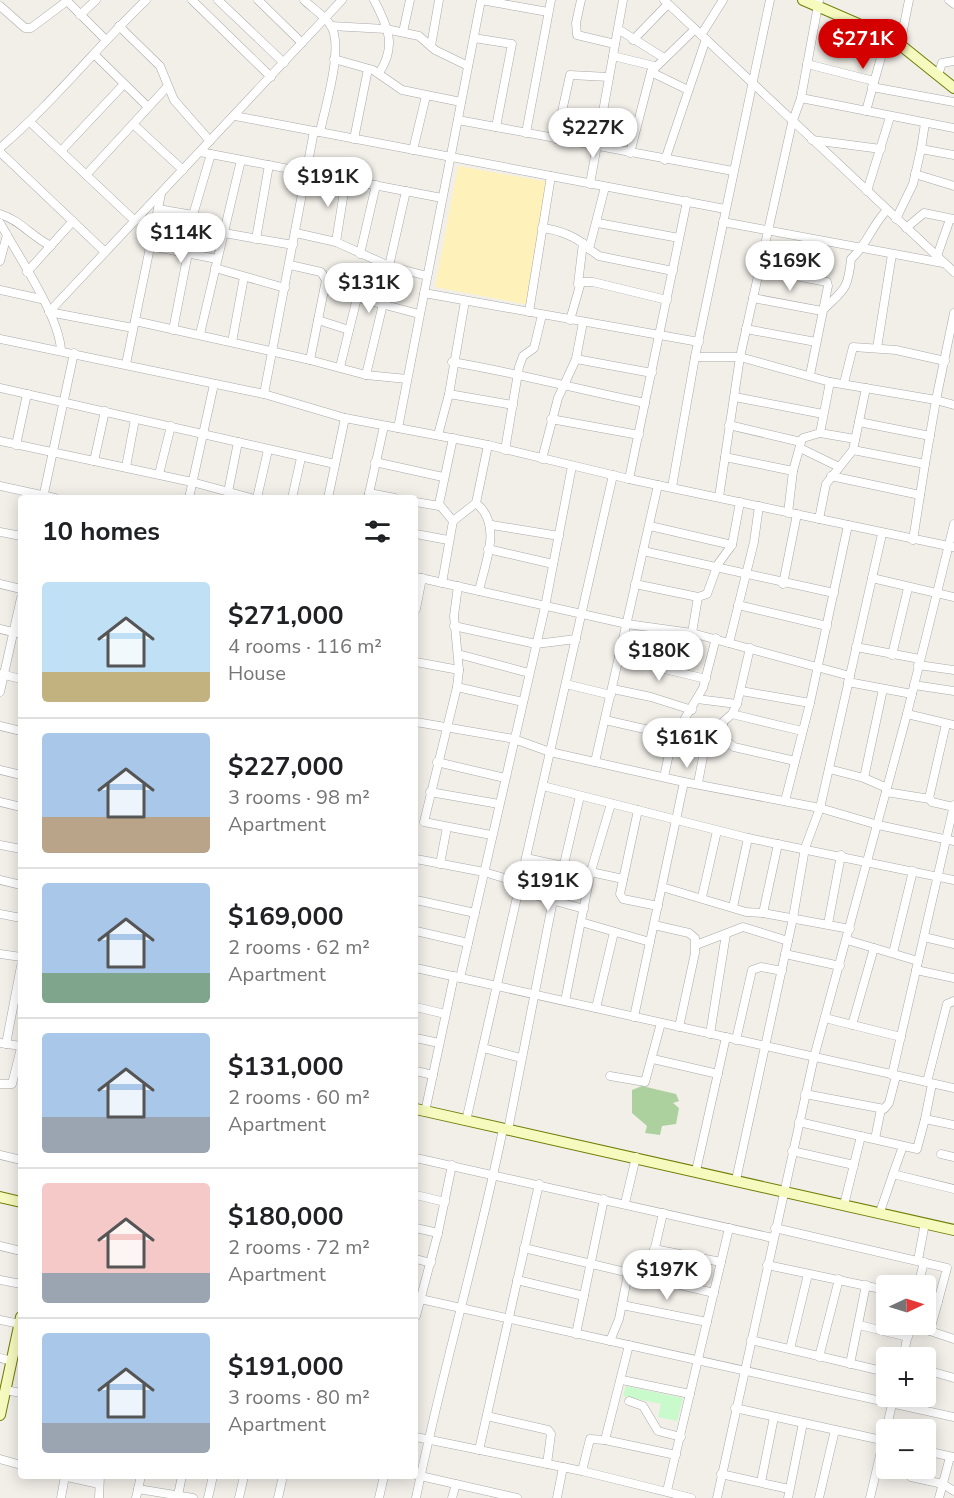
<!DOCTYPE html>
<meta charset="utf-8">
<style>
body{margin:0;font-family:"Nunito Sans",sans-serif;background:#f6f6f6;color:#202124;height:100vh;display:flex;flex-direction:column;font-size:22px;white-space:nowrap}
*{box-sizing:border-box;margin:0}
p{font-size:20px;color:#757577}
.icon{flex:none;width:33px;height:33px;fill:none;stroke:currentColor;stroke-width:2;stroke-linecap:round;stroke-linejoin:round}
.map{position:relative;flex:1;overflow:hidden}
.details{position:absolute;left:18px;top:495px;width:400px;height:984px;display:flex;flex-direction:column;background:#fff;border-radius:6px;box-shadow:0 3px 15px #0003}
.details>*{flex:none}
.needle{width:39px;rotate:86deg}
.fabs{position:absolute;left:876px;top:1275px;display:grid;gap:12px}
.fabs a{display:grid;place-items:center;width:60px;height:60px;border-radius:6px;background:#fff;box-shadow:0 3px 15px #0003;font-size:30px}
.price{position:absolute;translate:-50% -51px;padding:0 14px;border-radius:21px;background:#fff;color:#222;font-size:20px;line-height:39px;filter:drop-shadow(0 2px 3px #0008)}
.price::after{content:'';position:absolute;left:50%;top:36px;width:18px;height:14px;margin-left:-9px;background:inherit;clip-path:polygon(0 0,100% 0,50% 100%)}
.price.on{background:#d40000;color:#fff}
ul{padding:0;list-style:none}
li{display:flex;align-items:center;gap:18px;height:150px;padding:0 24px}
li+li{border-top:2px solid #e0e0e0}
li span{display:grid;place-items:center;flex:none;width:168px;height:120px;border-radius:6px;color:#555}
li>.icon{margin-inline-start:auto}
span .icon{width:72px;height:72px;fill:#fffc;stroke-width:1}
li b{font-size:26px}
h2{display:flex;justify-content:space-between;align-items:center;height:72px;padding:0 24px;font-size:26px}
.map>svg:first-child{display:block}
</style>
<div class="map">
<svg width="954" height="1498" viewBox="0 0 954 1498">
<rect width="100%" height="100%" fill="#f2efe9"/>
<path fill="#add19e" d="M642 1086 676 1094 679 1101 673 1103 679 1108 676 1124 662 1126 660 1135 645 1133 647 1126 632 1113V1090Z"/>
<path fill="#fff1ba" d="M458 166 549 182 529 305 435 287Z"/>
<path fill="#c8facc" d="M626 1386 683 1398 677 1421 658 1417 661 1404 623 1396Z"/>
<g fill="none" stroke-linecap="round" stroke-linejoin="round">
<defs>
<g id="street">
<path d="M66 0 106 40"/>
<path d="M192 0 271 77"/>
<path d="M218 0 284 63"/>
<path d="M258 0 302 43"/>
<path d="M304 0C312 8 325 16 331 26 344 48 325 107 320 132"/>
<path d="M374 0C388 27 397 46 379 73"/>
<path d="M481 0 548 12"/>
<path d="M581 0 576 23 577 35 615 44"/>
<path d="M664 0 954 272"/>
<path d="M949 0 954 4"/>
<path d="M0 6 25 28H31L67 1"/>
<path d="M80 15 96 0"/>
<path d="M119 26 160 66 174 100 210 141"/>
<path d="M331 26 386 29 419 36 435 50 468 66"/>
<path d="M618 29 664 58"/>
<path d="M403 32 410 0"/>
<path d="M701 35 723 0"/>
<path d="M474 38 512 44 496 127"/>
<path d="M633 40 668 4"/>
<path d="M900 45 909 0"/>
<path d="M431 46 439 0"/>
<path d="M94 54 148 107"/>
<path d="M613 56 654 66"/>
<path d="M334 59 373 70 402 90 461 102"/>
<path d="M807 64 874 81"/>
<path d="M651 72 688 90"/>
<path d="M938 75 942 63 954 61"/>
<path d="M872 87 954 102"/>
<path d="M801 98 954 128"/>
<path d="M866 111 887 36"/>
<path d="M235 116 725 209"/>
<path d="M458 120 733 171"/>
<path d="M30 122 135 221"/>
<path d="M925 123 921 149 954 155"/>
<path d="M133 124 183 170"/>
<path d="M526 133 551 0"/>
<path d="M354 139 368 69"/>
<path d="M556 139 570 75 609 77"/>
<path d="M812 140 881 149"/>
<path d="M0 148C53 103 96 48 146 0"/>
<path d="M413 150 426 96"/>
<path d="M61 151 124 84"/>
<path d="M0 152 105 252"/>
<path d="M200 152 442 198"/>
<path d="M630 153 651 72 695 29"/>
<path d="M665 160 706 39"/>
<path d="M915 174 954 186"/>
<path d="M86 175 167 87"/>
<path d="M590 184 623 0"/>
<path d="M605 187 589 249 599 256 673 271"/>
<path d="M867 191 890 117"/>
<path d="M158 209 193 215 211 154"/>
<path d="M0 214C20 220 32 237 51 246"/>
<path d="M896 219 913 184 921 149"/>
<path d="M723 222 943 263"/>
<path d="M0 223C17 254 60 317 61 351"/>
<path d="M598 223 679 238"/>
<path d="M542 228C559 230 578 237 589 249"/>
<path d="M906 228 924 213 954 219"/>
<path d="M224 233 293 245"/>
<path d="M296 233 336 242 389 266 427 276"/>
<path d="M256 239 269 165"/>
<path d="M336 242 346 179"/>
<path d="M150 246 217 259"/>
<path d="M360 254 376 185"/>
<path d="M937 256 950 219"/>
<path d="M0 261 7 235"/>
<path d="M290 265 321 272 326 280 310 360"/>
<path d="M389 266 406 191"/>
<path d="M215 268 285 288"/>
<path d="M759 269 827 282 828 286 810 375"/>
<path d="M27 272 73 221"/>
<path d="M578 284 583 243"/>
<path d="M325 289 419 314"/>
<path d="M0 290 41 299"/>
<path d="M424 293 699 342"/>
<path d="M753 298 822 311C843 290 848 291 851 259 867 245 872 225 887 210"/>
<path d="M529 312 551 176"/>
<path d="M954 313 936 400 954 405"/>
<path d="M318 320 349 330"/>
<path d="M570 320 581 282H593L667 300"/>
<path d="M135 321 306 359 366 375 407 379"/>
<path d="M133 328 49 312 342 0"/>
<path d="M746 329 816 342"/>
<path d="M173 330 188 253"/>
<path d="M200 334 241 160"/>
<path d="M0 339 264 394 345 418 488 445 629 479 953 547"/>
<path d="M232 342 244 277"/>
<path d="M877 348 892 254"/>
<path d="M695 357H740L830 382 936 400 925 464 853 450"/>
<path d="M576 359 652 373"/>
<path d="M452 362C518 373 580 390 645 403"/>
<path d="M126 364 161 194"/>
<path d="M340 367 357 298"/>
<path d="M366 375 383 304"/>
<path d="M844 383 853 347 896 350 945 361"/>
<path d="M0 388 335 464"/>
<path d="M264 394 314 131"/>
<path d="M449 394 513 405"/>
<path d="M735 397 823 414"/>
<path d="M551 419 639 435"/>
<path d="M859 422 930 436"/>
<path d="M729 425 801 442 803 438 820 433 830 382"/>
<path d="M398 428 481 0"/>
<path d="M820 433 855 439"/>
<path d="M438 435 449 394 465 301"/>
<path d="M0 441 192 482 251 498"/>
<path d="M16 445 27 394"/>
<path d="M800 448 839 467"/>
<path d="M505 450 519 367 523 356 534 348 542 315"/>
<path d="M725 457 793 471"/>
<path d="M542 459 558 398 576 359 583 322"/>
<path d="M94 461 105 411"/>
<path d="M375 462 443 477"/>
<path d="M126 467 135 419"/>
<path d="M159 474 171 426"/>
<path d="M831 476 920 495"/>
<path d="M629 479 687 201"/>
<path d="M0 486 55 498"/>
<path d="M672 487 695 357 770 0"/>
<path d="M228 492 238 442"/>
<path d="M369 493 395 498"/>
<path d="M719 497 740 357 792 123 801 98 819 0"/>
<path d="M43 498 74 353"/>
<path d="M189 498 214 384"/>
<path d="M257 498 268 450"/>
<path d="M292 498 301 458"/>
<path d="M328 498 345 418"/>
<path d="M368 498 384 426"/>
<path d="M416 502 439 506"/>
<path d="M788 513 793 471 801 442"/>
<path d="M819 519 826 484 853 450 866 388"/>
<path d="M453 521 476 503"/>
<path d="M492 525 559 536"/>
<path d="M650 526 732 545"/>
<path d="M0 532 21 536"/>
<path d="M416 534 448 540"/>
<path d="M913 540 925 464"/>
<path d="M488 549 553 564"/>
<path d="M643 551 834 593"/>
<path d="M416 577 627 624 692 633 850 676"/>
<path d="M872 578 954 597"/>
<path d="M442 583 453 521 439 504 453 438"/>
<path d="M0 584 21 589"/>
<path d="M635 584 698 597"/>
<path d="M783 584 797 514"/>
<path d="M458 586 454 616 459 670 457 687 424 822 491 835"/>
<path d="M479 591C485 562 503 525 476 503L488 445"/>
<path d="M738 605 827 626"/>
<path d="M416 609 422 578"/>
<path d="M454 626 536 644 576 639"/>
<path d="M0 629 21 634"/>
<path d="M692 633 698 597 707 594 718 564 732 545 740 502"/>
<path d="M729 643 754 542 759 506"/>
<path d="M856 647 920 659"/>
<path d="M458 654 529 673"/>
<path d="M892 655 908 588"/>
<path d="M619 658 706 679"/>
<path d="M416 662 459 670"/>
<path d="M918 665 954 670"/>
<path d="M1 674 21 679"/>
<path d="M848 682 912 694"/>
<path d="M566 684 611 695"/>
<path d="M914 685 954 691"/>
<path d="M457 687 523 702"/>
<path d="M613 689 651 697 692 710"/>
<path d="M741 691 810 703"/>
<path d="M0 692 21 598"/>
<path d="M697 699 737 704"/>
<path d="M732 714 802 731"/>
<path d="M907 714 954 725"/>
<path d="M605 720 675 736"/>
<path d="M416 722 514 739 550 752 684 782 820 808 878 825 954 841"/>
<path d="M723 724 725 740 734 747 795 761"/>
<path d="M946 724 929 798 932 802 954 807"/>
<path d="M0 726 21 731"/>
<path d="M437 762 505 778"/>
<path d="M595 762 658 485"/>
<path d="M829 769 864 778 887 788"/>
<path d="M0 770 21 775"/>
<path d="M664 777 672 740 703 688 716 638"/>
<path d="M864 778 883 689"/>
<path d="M698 783 707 736 732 714 737 704 750 648"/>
<path d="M543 786 748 838 954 880"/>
<path d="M430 792 499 804"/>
<path d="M886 792 930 799"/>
<path d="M785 801 810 703 848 525"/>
<path d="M0 802 21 807"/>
<path d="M638 810 620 894 623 899 658 906"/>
<path d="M0 845 21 849"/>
<path d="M526 858 623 879"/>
<path d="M416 859 484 872 521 883"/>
<path d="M440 864 447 827"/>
<path d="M564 864 580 796"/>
<path d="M0 880 21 885"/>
<path d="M662 887 746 912 763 913 850 929"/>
<path d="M519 891 584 909"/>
<path d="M702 897 717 831"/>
<path d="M416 900 475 913"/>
<path d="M733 907 748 838"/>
<path d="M763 913 778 844"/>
<path d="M0 914 21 918"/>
<path d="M581 922 650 942"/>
<path d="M828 924 841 855"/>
<path d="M654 925 689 933 695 938V953L679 1027"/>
<path d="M416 931 468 943"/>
<path d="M924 937 954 944"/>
<path d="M847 940 918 961"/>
<path d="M696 945 743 927 788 941"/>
<path d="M893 953 913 871"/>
<path d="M0 954 21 957"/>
<path d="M785 954 840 966"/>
<path d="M416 968 954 1088"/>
<path d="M916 970 954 978"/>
<path d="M460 978 545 607 572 466"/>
<path d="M565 1001 591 871 611 804"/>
<path d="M416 1007 445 1014"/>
<path d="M596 1008 614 932"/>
<path d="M634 1017 684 782"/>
<path d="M825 1018 901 1037"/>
<path d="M852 1025 874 948"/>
<path d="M710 1034 726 934"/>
<path d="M416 1038 439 1043"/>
<path d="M736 1040 752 970 761 967 782 971"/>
<path d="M0 1043 21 1046"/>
<path d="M6 1044 21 966"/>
<path d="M483 1048 521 1058"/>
<path d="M653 1059 718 1074"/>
<path d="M416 1071 433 1075"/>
<path d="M892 1075 954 805"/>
<path d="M610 1076 645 1082 661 1023"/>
<path d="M927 1082 947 1004 954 1001"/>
<path d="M0 1084H12L21 1048"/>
<path d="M932 1084 925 1119 954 1125"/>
<path d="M805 1094 884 1109 889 1103 896 1076"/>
<path d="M425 1112 454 976"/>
<path d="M466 1121 613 475"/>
<path d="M799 1122 917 1149 925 1119"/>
<path d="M508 1130 553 900"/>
<path d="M875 1139 881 1109"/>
<path d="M792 1151 854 1165"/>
<path d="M941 1154 954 1157"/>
<path d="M0 1155 21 1160"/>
<path d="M416 1158 773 1238"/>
<path d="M696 1171 726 1037"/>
<path d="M893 1174 903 1146"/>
<path d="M736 1180 793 918 805 848 820 808 882 534"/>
<path d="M416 1195 445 1202"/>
<path d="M625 1203 636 1157"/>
<path d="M844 1205 861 1136"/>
<path d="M880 1212 893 1174 954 1189"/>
<path d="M416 1228 438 1233"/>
<path d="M775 1228 947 1268 930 1331 910 1324"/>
<path d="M0 1246 21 1251"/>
<path d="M524 1248 714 1293"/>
<path d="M654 1249 721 1262"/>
<path d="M416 1259 431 1263"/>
<path d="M918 1260 925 1223"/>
<path d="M767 1265 886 1290"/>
<path d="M648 1278 663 1213"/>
<path d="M0 1280 21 1284"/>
<path d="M517 1280 584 1296"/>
<path d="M918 1286 924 1262"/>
<path d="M416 1298 954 1417"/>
<path d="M926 1299 938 1302"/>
<path d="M622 1305 707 1322"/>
<path d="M416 1316 438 1233 452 1165"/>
<path d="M0 1320 20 1324"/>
<path d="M859 1325 908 1337"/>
<path d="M930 1331 954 1339"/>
<path d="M576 1334 604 1199"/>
<path d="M751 1340 886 1372"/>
<path d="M610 1341 619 1319 628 1274"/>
<path d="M790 1349 808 1274"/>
<path d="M819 1357 839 1279"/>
<path d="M0 1358 12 1361"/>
<path d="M903 1358 910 1324"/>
<path d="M850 1364 866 1285"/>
<path d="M926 1370 954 1378"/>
<path d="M622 1380 690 1394"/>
<path d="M5 1390 21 1393"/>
<path d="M629 1401 643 1406 658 1431 681 1437"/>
<path d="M735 1408 886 1441"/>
<path d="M487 1416 548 1430 551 1434 547 1464"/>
<path d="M416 1437 582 1471 691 1498"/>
<path d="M605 1440 676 1455"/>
<path d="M479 1450 539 1184"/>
<path d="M926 1451 953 1457"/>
<path d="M0 1459 21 1465"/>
<path d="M912 1468 911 1477 943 1484 954 1491"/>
<path d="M582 1471 590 1439 605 1440 629 1345"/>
<path d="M721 1474 789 1489"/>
<path d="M416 1475 517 1498"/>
<path d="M63 1476 99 1484"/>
<path d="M761 1482 774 1417"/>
<path d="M138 1489 193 1498"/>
<path d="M667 1491 729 1228"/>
<path d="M178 1495 182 1476"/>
<path d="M61 1498 65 1476"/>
<path d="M99 1498 100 1476"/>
<path d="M136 1498 141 1476"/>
<path d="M208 1498 213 1476"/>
<path d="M239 1498 244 1476"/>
<path d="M278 1498 283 1476"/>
<path d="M379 1498 384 1476"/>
<path d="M416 1498C441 1374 478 1253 503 1129"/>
<path d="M452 1498 456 1484"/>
<path d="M557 1498 563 1467"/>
<path d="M717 1498 814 1057 907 714 954 524"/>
<path d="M788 1498 803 1423"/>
<path d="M819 1498 835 1430"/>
<path d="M870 1498 894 1396"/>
<path d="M939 1498 950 1457"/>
</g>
<g id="secondary">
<path d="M803 0 893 39 954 88"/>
<path d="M416 1109 954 1230"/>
<path d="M0 1197 21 1202"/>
<path d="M0 1415 21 1317"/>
</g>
</defs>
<use href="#street" stroke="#a9a9a9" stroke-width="9"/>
<use href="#secondary" stroke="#707d05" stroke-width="12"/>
<use href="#street" stroke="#fff" stroke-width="8"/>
<use href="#secondary" stroke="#f7fabf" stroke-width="10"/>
</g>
</svg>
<div class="fabs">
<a><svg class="needle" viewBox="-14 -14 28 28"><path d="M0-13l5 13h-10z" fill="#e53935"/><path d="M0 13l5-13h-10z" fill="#757577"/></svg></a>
<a>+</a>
<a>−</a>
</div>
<b class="price on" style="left:863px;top:70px">$271K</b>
<b class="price" style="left:593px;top:159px">$227K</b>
<b class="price" style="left:328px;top:208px">$191K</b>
<b class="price" style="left:181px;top:264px">$114K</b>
<b class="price" style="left:790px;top:292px">$169K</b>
<b class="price" style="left:369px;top:314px">$131K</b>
<b class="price" style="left:659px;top:682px">$180K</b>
<b class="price" style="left:687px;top:769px">$161K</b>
<b class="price" style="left:548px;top:912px">$191K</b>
<b class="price" style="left:667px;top:1301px">$197K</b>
<section class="details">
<h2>10 homes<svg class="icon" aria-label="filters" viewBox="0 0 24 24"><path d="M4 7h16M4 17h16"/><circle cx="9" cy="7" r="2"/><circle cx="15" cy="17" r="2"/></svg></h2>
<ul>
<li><span style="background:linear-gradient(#bfe0f5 75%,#c2b280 0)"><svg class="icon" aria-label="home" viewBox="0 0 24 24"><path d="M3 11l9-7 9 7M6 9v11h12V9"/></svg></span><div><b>$271,000</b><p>4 rooms · 116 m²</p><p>House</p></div></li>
<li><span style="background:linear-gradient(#a9c7e8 70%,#b9a48a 0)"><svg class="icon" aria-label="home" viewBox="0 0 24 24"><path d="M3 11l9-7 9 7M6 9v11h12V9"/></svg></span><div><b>$227,000</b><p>3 rooms · 98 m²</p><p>Apartment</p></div></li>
<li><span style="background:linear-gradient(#a9c7e8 75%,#7fa58c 0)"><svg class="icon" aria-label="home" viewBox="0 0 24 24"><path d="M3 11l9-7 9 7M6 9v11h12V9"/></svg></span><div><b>$169,000</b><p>2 rooms · 62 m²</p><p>Apartment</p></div></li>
<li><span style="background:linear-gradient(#a9c7e8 70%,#9aa5b1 0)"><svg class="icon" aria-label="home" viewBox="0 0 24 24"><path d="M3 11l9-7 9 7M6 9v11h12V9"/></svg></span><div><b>$131,000</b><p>2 rooms · 60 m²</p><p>Apartment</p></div></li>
<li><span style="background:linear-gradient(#f6c9c9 75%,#9aa5b1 0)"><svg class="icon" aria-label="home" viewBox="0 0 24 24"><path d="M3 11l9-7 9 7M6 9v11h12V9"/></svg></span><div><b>$180,000</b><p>2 rooms · 72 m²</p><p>Apartment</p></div></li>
<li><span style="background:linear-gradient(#a9c7e8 75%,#9aa5b1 0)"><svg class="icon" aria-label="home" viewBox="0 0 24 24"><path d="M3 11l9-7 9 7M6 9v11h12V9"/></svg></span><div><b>$191,000</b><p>3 rooms · 80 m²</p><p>Apartment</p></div></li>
</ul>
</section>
</div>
